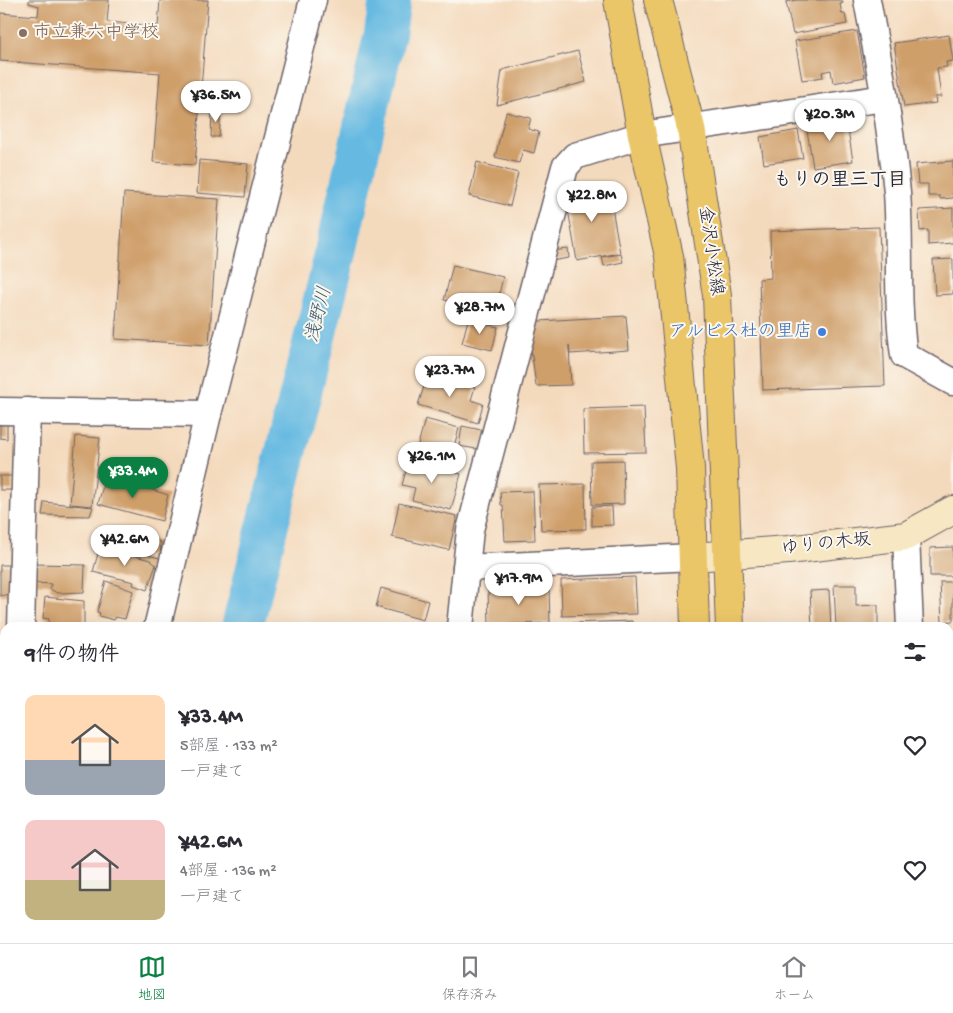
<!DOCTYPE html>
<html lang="ja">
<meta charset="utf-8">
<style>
body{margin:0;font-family:"Gochi Hand","Klee One",sans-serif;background:#f7f7f7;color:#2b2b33;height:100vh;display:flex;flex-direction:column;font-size:19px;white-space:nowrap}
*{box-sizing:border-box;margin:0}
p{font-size:16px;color:#7c7c81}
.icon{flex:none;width:28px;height:28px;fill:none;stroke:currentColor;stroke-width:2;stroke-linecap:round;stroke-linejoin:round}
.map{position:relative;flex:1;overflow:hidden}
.drawer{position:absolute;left:0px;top:622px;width:954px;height:321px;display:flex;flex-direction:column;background:#fff;border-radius:15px 15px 0 0;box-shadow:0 5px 20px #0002}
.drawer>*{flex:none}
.price{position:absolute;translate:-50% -42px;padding:0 11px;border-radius:18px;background:#fff;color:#222;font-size:16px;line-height:32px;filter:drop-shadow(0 1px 2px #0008)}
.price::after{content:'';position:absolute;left:50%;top:30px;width:15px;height:11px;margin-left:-8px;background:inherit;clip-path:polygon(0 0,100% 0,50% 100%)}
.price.active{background:#0b8043;color:#fff}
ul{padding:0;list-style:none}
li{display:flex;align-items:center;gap:15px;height:125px;padding:0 25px}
li span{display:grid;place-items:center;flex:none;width:140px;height:100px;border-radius:10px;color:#555}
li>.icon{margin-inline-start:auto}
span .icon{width:60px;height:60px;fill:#fffc;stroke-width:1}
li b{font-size:21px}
h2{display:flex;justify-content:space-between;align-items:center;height:60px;padding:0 25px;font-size:21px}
.tabs{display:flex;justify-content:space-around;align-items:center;height:70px;border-top:1px solid #e1e1e2;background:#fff;font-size:14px;color:#7c7c81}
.tabs a{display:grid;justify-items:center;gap:2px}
.tabs .active{color:#0b8043}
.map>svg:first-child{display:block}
</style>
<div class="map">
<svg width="953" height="943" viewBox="0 0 953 943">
<rect width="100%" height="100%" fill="#fbf7ec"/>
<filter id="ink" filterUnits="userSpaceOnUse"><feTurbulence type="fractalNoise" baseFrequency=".02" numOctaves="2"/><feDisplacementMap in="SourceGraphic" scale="10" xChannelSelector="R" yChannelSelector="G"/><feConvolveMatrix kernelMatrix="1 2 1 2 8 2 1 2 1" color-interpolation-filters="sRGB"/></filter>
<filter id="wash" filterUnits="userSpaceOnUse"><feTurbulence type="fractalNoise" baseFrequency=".0096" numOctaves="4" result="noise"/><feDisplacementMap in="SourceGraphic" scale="20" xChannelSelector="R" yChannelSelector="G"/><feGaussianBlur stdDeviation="1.12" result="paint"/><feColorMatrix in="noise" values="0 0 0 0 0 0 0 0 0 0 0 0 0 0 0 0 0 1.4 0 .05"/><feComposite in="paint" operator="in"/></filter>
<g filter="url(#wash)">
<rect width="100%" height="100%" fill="#f4dabd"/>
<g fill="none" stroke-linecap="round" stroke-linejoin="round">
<g stroke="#66bae2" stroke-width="42">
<path d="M242 628 336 252 385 33 390 0"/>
<path d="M233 939 234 943"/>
</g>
</g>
<g id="blocks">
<g fill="#cf9f6a">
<path d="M29 0H109L107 22 158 26 160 0H208L195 165 153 162 160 73 0 61V13L38 16 39 6 29 3Z"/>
<path d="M797 0H842L843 3 840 4 842 14H845L847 24 793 34 786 2Z"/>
<path d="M857 31 865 77 833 83 831 70 822 72 823 77 802 80 795 41Z"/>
<path d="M949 35 953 61 946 62 947 67 937 68 941 97H935L936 103 904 107 894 43Z"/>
<path d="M578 51 586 82 497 105 502 70Z"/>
<path d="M233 83 241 84 239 112 231 111Z"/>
<path d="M212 110H221L219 137H211Z"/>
<path d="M506 112 531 118 528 129 539 132 534 153 523 150 519 163 495 157Z"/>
<path d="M846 117 853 161 813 167 806 124Z"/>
<path d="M798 130 803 158 764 164 760 137Z"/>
<path d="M199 160 248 164 245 197 197 193Z"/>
<path d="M953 161V198L940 199V196H928V184H918L916 164Z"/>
<path d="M477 162 518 173 510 206 469 196Z"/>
<path d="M608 185 620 253 577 261 565 192Z"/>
<path d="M124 193 219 199 209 345 115 339Z"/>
<path d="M953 208V243L928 245V230L920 231 919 210Z"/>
<path d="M879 227 885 386 763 390 759 279 771 278 770 231Z"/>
<path d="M568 249 569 258 551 261 552 251Z"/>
<path d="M621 254 623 262 604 266 602 257Z"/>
<path d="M953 259V294L935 295 933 260Z"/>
<path d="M453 265 503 277 495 312 444 300Z"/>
<path d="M626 316 629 350 570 354 569 345 571 385 536 386 531 348 539 321Z"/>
<path d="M468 320 498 327 492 350 462 343Z"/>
<path d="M428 374 475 387 471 400 483 404 478 423 418 405Z"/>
<path d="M644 407 646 452 584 453 583 409Z"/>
<path d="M425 419 459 428 449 465 415 456Z"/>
<path d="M0 424H7V439L0 438Z"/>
<path d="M462 426 486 431 482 450 459 446Z"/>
<path d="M76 436 100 438 92 506 70 504Z"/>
<path d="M409 460 461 474 451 510 412 500 415 488 402 485Z"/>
<path d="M623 460 624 504 592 505 591 461Z"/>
<path d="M106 475 168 495 162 521 98 504Z"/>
<rect x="0" y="476" width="12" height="14"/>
<path d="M585 484 586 529 541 530 539 485Z"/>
<path d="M533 491 535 540 505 541 503 505H501L500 492Z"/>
<path d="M44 502 93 507 90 516 42 515Z"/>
<path d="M399 503 457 516 449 550 392 537Z"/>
<path d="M612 506 613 525 592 526V507Z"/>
<path d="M97 529 122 535V547L93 542Z"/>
<path d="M127 534 161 542 160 558 125 550Z"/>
<path d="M100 546 150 560 156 565 147 590 133 585 134 582 93 572Z"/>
<path d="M953 547V576H930V548Z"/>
<path d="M34 564 85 565 84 592 57 593 50 589 51 584 35 583Z"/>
<path d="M0 565H11L9 594 0 596Z"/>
<path d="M635 577 637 614 562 616 561 580Z"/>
<path d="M106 581 133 591 125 619 116 617 114 620 99 616 100 613 97 612Z"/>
<path d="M940 582H953V621L942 622Z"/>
<path d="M834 585H856V606L878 605V628H836Z"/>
<path d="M549 587 550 623 489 625 488 589Z"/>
<path d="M381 588 428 601 423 620 376 607Z"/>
<path d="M829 590 831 628H812L810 591Z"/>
<path d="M45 597 84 601V628H48L49 619 43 618Z"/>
<path d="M632 621 633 628H571L570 623Z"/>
<rect x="949" y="744" width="4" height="42"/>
<path d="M26 939H41V943L26 942Z"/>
<path d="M50 939 79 942V943H49Z"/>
<path d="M362 939H419V942L362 943Z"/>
<path d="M628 939H658V943H605V940Z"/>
</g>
</g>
</g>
<g filter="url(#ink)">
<use href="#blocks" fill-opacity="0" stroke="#6c6268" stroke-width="1"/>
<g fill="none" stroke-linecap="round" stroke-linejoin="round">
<defs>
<g id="street">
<path d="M867 0C879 63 891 127 897 192 901 246 896 301 904 355L953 382"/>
<path d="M0 411 208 414"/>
<path d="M906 536 910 628"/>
<path d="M693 557 466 568 470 530 565 167 575 156 642 135 884 98"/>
<path d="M21 628 27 411"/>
<path d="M157 628 208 414 313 0"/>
<path d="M460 628 466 568"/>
<path d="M0 894 5 878"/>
<path d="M455 939V943"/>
<path d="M922 939V943"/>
<path d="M112 943 113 939"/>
</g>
<path id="secondary" d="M693 557 788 550 906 536 953 510"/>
<g id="primary">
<path d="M618 0 642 135 669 256 690 468 695 628"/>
<path d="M658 0 691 128 717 295 730 628"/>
<path d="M705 939V943"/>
<path d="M739 939V943"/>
</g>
</defs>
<use href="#street" stroke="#6c6268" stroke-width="29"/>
<use href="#secondary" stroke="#6c6268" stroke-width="30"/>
<use href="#primary" stroke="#6c6268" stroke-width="30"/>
<use href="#street" stroke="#fff" stroke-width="26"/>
<use href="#secondary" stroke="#f7e8c3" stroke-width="28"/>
<use href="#primary" stroke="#ebc669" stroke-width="28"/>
</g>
</g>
<circle fill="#8d6e63" stroke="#fbf7ec" stroke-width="2" cx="23" cy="33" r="5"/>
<circle fill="#3f7fe0" stroke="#fbf7ec" stroke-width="2" cx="822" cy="332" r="5"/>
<g text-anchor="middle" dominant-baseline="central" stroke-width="4" stroke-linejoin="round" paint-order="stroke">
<g font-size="18" fill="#785e54" stroke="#fbf7ec" text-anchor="start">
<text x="33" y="33">市立兼六中学校</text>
</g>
<g font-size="18" fill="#22223b" stroke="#fbf7ec">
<text transform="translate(710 251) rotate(82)">金沢小松線</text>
<text transform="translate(826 545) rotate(-6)">ゆりの木坂</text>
</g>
<g font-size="18" fill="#366cbe" stroke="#fbf7ec" text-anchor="end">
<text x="812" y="332">アルビス杜の里店</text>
</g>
<g font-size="19" font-weight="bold" fill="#22223b" stroke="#fbf7ec">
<text x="840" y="181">もりの里三丁目</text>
</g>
<g font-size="19" font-style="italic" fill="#3a5775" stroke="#fbf7ec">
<text transform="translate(320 315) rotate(-76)">浅野川</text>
</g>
</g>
</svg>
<b class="price" style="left:216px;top:123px">¥36.5M</b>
<b class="price" style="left:830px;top:142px">¥20.3M</b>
<b class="price" style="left:592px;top:223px">¥22.8M</b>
<b class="price" style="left:480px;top:335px">¥28.7M</b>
<b class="price" style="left:450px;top:398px">¥23.7M</b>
<b class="price" style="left:432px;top:484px">¥26.1M</b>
<b class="price active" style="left:133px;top:499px">¥33.4M</b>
<b class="price" style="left:125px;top:567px">¥42.6M</b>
<b class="price" style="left:519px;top:606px">¥17.9M</b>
<section class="drawer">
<h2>9件の物件<svg class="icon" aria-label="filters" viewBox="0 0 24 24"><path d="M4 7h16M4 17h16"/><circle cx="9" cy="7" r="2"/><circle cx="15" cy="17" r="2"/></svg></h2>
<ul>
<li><span style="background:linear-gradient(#ffd9b3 65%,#9aa5b1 0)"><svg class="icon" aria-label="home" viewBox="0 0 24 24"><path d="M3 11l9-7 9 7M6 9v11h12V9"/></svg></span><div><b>¥33.4M</b><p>5部屋 · 133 m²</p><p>一戸建て</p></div><svg class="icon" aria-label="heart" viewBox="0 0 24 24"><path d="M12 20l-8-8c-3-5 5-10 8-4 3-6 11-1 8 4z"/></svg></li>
<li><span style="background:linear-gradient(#f6c9c9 60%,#c2b280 0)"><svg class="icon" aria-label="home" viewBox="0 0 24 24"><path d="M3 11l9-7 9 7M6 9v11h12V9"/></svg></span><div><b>¥42.6M</b><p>4部屋 · 136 m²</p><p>一戸建て</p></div><svg class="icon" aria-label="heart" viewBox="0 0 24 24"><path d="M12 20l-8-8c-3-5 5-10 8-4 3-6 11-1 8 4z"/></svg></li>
</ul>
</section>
</div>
<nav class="tabs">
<a class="active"><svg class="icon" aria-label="map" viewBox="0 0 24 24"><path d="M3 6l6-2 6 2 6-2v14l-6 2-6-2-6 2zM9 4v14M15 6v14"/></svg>地図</a>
<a><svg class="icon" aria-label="saved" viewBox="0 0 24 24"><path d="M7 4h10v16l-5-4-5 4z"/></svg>保存済み</a>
<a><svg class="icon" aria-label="home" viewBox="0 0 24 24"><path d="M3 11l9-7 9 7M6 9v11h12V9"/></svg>ホーム</a>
</nav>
